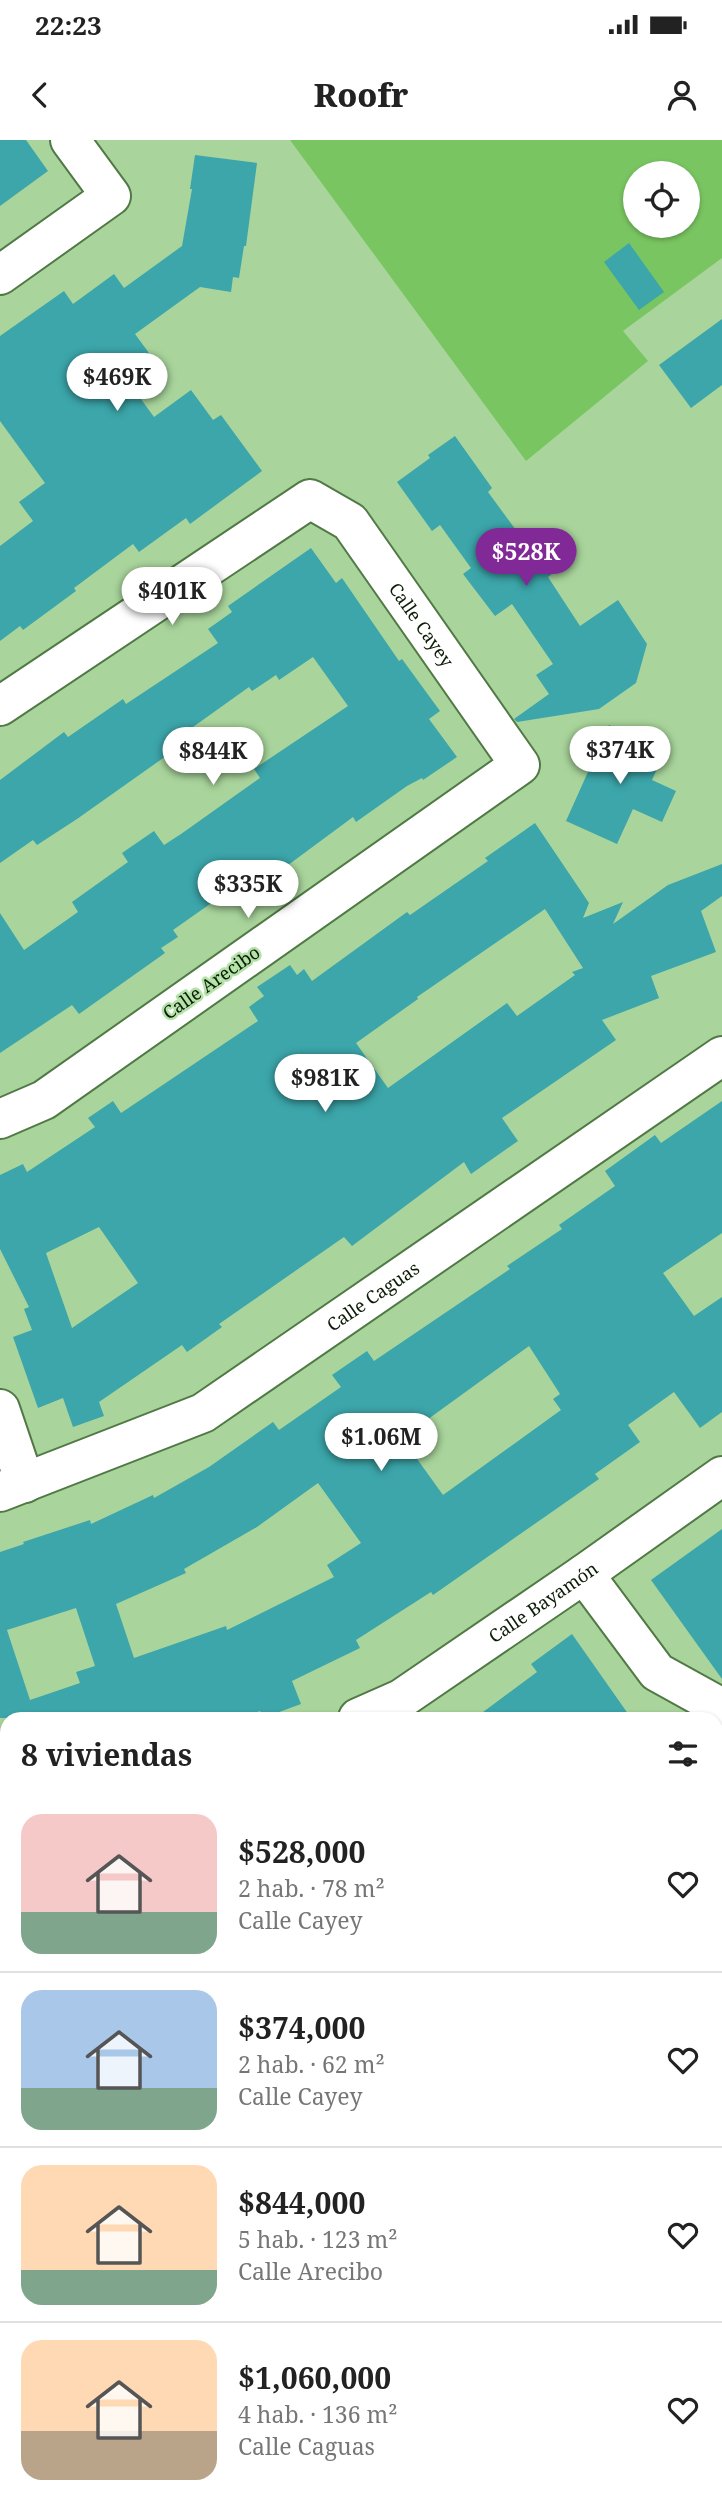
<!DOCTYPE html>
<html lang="es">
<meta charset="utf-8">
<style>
body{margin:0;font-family:"Noto Serif",serif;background:#f2f2f2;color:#222;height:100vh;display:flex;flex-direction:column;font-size:26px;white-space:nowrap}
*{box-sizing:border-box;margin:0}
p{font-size:23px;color:#767676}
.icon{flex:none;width:38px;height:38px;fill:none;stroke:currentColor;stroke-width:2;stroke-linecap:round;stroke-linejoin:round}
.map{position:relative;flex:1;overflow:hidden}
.sheet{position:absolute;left:0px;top:1572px;width:723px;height:800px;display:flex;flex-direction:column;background:#fff;border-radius:21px 21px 0 0;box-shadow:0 2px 5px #0004}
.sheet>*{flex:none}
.controls{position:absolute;left:623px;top:21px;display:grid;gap:14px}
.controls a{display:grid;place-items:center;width:77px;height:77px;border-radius:50%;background:#fff;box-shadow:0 2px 5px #0004;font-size:35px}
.price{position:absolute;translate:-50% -60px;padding:0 16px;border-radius:24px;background:#fff;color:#222;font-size:23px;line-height:46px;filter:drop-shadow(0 2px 4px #0008)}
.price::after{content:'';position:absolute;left:50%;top:42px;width:21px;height:16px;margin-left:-10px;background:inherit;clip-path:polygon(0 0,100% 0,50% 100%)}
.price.on{background:#812997;color:#fff}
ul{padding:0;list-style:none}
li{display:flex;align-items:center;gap:21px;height:175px;padding:0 21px}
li+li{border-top:2px solid #e0e0e0}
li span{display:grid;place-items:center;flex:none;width:196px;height:140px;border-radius:21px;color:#555}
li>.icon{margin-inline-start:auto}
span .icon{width:84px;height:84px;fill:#fffc;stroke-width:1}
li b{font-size:30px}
h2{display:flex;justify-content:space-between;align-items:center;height:84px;padding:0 21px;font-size:30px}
.status{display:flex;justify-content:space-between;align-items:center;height:49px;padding:0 35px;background:#fff;direction:ltr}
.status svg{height:19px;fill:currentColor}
header{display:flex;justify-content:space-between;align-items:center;height:91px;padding:0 21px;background:#fff;font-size:32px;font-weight:800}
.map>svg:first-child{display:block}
</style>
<div class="status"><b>22:23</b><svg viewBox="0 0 49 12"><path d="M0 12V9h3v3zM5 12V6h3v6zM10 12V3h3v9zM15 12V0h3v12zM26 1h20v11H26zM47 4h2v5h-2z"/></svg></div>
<header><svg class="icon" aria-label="back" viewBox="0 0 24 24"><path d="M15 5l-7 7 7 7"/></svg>Roofr<svg class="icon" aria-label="person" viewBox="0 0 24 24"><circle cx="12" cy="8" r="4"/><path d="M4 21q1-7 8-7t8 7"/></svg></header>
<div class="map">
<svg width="722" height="2370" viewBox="0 0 722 2370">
<rect width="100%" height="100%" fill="#a9d59c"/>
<g fill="#79c561" fill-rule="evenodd">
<path d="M290 0H722V118L623 191 648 221 526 321ZM635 33H688V86H635Z"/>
<path d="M146 2364H261L265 2370H139Z"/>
</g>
<g fill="#3ca6aa" fill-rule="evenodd">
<path d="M0 0H26L48 31 0 66Z"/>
<path d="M195 15 257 23 246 106H244L239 138 233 137 231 152 200 147 135 194 149 213 122 233 154 277 191 250 213 280 221 275 262 331 190 384 186 378 139 412 133 404 74 448 76 451 23 490 20 486 0 501V406L33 381 19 362 45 343 0 281V196L64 151 73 164 114 134 124 148 182 106 192 49H190Z"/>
<path d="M629 103 664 152 639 170 604 122Z"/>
<path d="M722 179V245L691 268 659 225Z"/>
<path d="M455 296 492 348 488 352 521 397 528 393 556 431 548 437 580 486 618 460 647 504 636 543 599 569 517 582 514 579 549 554 536 535 553 524 512 464 495 476 463 434 471 428 440 385 432 391 397 342 430 318 428 315Z"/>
<path d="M311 408 336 443 342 438 399 521 402 519 440 571 429 579 457 617 423 640 422 638 407 646 356 682 353 677 245 757 237 745 173 790 178 797 161 808 165 813 79 874 72 865 0 913V773L24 810 78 772 72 762 128 722 122 713 154 691 164 705 181 694 260 638 254 629 348 566 313 517 279 540 276 535 252 551 249 547 179 597 183 604 77 679 37 705 33 700 0 723V640L64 592 68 597 123 559 126 564 218 503 208 489 232 472 228 466Z"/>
<path d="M609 585 665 611 652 640 676 651 662 682 633 669 617 704 566 681Z"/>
<path d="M535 683 589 763 583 778 623 762 613 784 668 745 722 724V756L701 771 716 812 651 836 659 858 602 880 616 900 502 978 518 1001 471 1034 464 1022 352 1106 344 1097 219 1184 222 1187 187 1212 182 1205 99 1262 104 1276 73 1287 63 1258 38 1268 13 1197 32 1190 24 1169 29 1167 0 1109V1035L23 1024 27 1032 95 987 88 978 113 961 121 973 258 881 249 867 264 856 257 847 290 825 297 835 304 829 312 841 407 772 410 775 488 721 485 718ZM545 769 583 828 572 832 575 835 517 876 507 863 388 948 356 903 418 859 417 857ZM99 1087 138 1143 72 1188 46 1113Z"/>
<path d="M722 961V1093L663 1133 694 1176 722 1157V1272L700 1288 674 1252 628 1285 640 1302 595 1334 599 1339 433 1455 431 1452 356 1500 360 1508 292 1541 301 1564 263 1578 260 1571 241 1578H0V1412L24 1404 23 1402 90 1380 91 1384 153 1355 154 1358 209 1327 273 1282 279 1290 341 1247 332 1235 367 1211 374 1221 510 1129 507 1126 562 1089 559 1085 615 1046 605 1031 655 995 661 1003ZM529 1206 560 1254 553 1259 561 1270 443 1355 402 1298ZM318 1343 361 1403 327 1425 334 1437 227 1490 226 1486 134 1518 116 1464 186 1433 184 1429 257 1387ZM76 1468 95 1526 76 1532 80 1543 30 1560 7 1490Z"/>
<path d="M722 1389V1539L651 1440Z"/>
<path d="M572 1494 631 1578H475L537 1532 531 1524Z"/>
</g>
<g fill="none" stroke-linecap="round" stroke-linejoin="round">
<defs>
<g id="minor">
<path d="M0 135 111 56 70 0"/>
<path id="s1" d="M0 566 310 359 350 382 520 625 44 960 0 979"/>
<path d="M0 1269 25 1343"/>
<path id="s2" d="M0 1352 203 1273 722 916"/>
<path d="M584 1434 657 1532 722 1568"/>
<path id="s3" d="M358 1578 401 1559 584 1434 722 1336"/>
<path d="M0 1740 7 1737"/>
<path d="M716 2124H722"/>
<path d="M0 2358 12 2370"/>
<path d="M52 2370 59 2364"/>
</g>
<g id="primary">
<path d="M716 1772H722"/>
<path d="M716 1880H722"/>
<path d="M0 1979 7 1974"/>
<path d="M0 2102 7 2098"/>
</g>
</defs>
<use href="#minor" stroke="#517945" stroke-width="42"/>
<use href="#primary" stroke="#517945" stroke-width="42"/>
<use href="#minor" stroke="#fff" stroke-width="38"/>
<use href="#primary" stroke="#fff" stroke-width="38"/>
</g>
<g text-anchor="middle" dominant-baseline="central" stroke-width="5" stroke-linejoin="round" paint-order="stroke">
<g font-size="18" fill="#0c1c07" stroke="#b5e2a8">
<text stroke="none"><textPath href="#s1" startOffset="544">Calle Cayey</textPath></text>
<text transform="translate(211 842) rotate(-35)">Calle Arecibo</text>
<text stroke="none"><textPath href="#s2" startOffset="424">Calle Caguas</textPath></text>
<text stroke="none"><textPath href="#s3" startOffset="219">Calle Bayamón</textPath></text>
</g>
</g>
</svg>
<div class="controls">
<a><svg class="icon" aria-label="locate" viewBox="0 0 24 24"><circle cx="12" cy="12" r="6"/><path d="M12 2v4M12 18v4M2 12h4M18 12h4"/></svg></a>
</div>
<b class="price" style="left:117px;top:273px">$469K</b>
<b class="price on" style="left:526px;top:448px">$528K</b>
<b class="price" style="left:172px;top:487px">$401K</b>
<b class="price" style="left:620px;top:646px">$374K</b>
<b class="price" style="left:213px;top:647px">$844K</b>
<b class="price" style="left:248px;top:780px">$335K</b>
<b class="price" style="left:325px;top:974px">$981K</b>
<b class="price" style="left:381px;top:1333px">$1.06M</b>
<section class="sheet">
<h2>8 viviendas<svg class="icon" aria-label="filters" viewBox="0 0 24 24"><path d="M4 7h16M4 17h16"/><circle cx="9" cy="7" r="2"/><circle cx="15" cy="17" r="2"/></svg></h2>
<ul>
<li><span style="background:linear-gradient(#f6c9c9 70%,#7fa58c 0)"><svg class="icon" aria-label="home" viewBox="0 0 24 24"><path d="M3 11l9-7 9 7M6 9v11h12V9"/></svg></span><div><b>$528,000</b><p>2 hab. · 78 m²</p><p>Calle Cayey</p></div><svg class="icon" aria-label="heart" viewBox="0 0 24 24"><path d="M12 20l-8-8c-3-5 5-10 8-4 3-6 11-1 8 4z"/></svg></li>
<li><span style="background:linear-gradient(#a9c7e8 70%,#7fa58c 0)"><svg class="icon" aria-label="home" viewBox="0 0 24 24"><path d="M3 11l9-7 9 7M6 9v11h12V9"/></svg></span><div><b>$374,000</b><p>2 hab. · 62 m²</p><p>Calle Cayey</p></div><svg class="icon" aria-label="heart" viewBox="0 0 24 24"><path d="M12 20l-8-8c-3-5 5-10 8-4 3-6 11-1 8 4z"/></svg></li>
<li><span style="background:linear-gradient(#ffd9b3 75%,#7fa58c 0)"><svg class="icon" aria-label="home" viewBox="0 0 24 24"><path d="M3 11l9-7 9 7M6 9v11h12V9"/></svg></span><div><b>$844,000</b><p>5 hab. · 123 m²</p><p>Calle Arecibo</p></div><svg class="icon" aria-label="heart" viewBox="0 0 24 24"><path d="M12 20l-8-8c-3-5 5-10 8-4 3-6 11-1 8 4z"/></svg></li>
<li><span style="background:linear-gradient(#ffd9b3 65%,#b9a48a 0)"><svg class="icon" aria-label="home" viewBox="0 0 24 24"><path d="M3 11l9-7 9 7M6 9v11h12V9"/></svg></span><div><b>$1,060,000</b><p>4 hab. · 136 m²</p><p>Calle Caguas</p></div><svg class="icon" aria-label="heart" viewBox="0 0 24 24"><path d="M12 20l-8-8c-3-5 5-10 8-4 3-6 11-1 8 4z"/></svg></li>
</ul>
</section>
</div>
